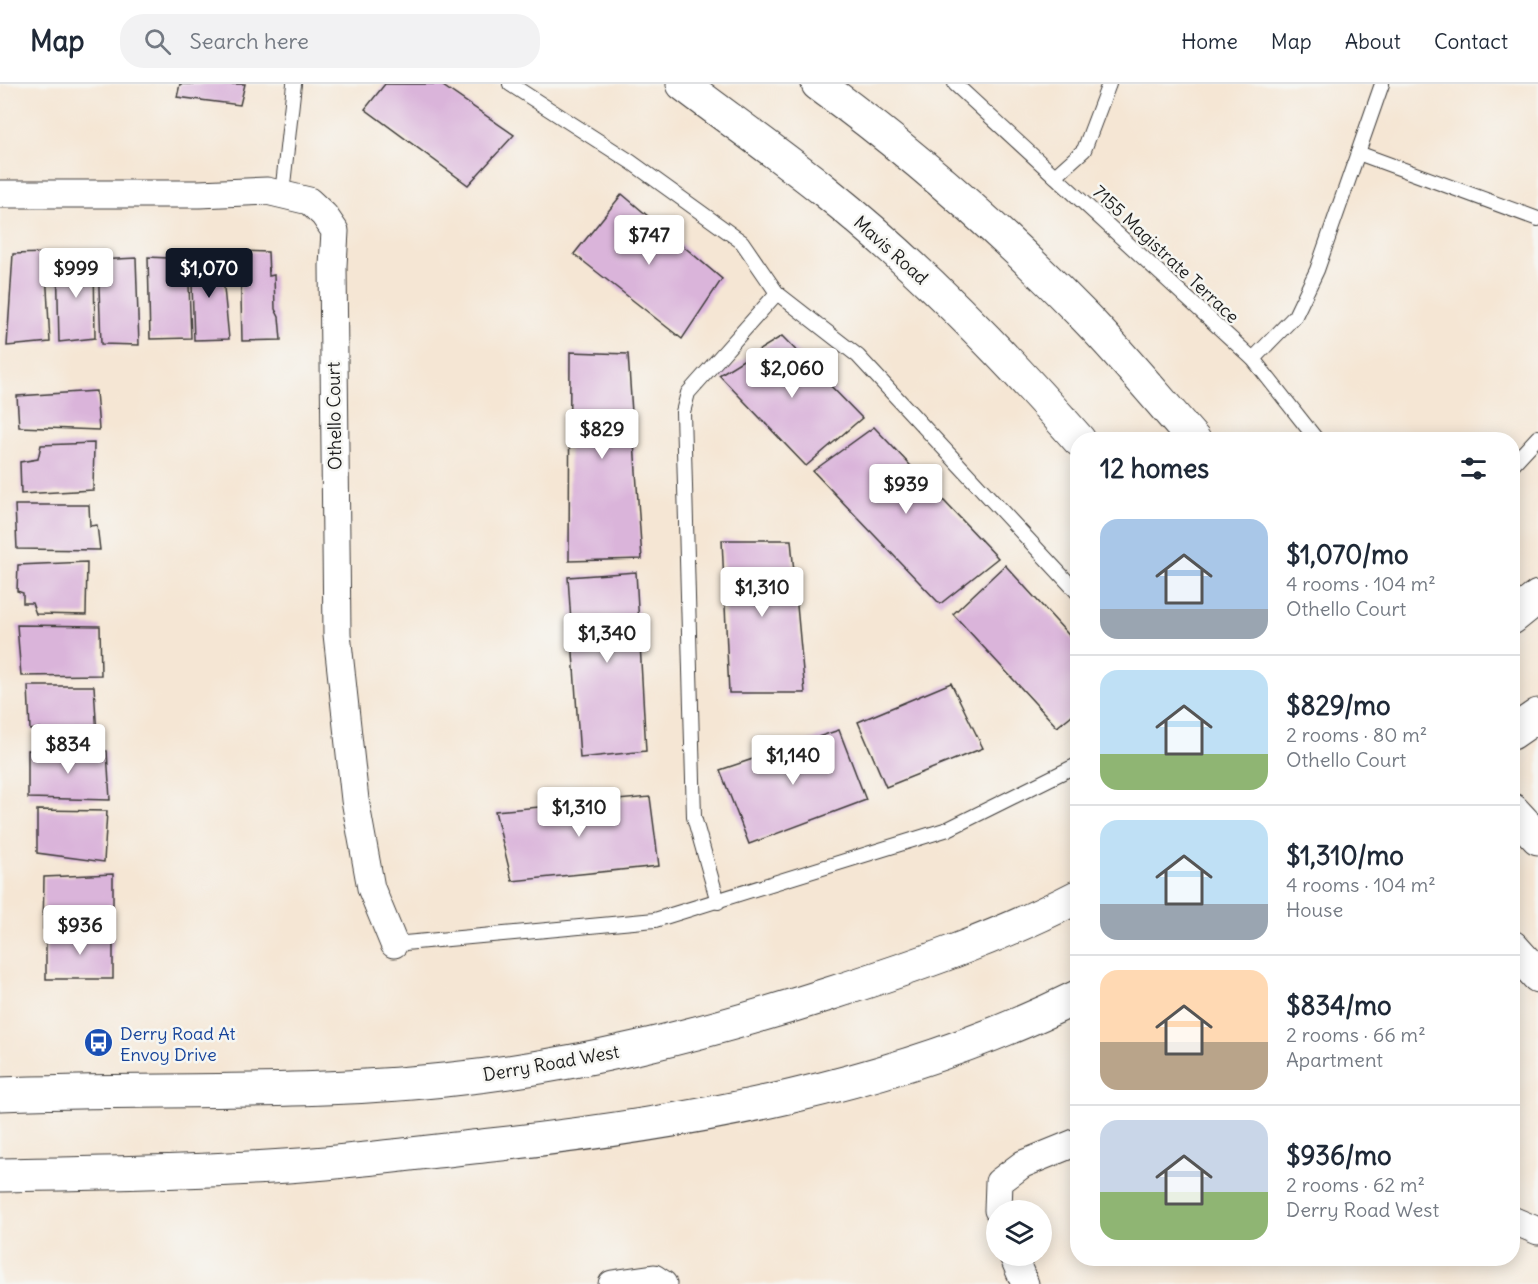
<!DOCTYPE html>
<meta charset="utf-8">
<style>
body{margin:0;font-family:Delius,sans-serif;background:#f2f2f3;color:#1f2937;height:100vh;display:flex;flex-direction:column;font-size:22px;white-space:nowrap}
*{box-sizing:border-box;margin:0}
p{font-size:20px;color:#747a83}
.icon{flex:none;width:33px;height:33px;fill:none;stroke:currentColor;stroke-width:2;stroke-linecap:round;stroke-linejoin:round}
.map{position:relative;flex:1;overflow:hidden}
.panel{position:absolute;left:1070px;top:348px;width:450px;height:834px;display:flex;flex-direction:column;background:#fff;border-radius:24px;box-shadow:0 3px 15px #0003}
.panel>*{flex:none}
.controls{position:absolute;left:986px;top:1116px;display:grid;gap:12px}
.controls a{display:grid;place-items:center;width:66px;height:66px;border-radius:50%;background:#fff;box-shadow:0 3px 15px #0003;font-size:30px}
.price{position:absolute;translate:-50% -51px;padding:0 14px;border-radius:6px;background:#fff;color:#222;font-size:20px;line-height:39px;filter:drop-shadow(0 2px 3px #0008)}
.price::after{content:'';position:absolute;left:50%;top:36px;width:18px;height:14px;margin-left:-9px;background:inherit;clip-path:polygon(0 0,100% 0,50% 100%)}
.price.active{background:#111827;color:#fff}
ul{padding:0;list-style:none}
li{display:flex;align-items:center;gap:18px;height:150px;padding:0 30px}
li+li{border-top:2px solid #e0e1e3}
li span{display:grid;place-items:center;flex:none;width:168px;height:120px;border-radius:18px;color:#555}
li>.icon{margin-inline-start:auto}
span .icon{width:72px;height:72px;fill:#fffc;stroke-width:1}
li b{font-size:26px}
h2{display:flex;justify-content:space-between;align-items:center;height:72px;padding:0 30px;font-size:26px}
header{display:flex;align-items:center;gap:36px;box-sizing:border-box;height:84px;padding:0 30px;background:#fff;border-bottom:2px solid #e0e1e3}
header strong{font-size:28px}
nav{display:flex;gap:33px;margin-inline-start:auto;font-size:21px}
.search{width:420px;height:54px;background:#f2f2f3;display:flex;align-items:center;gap:15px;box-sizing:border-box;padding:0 21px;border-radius:24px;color:#747a83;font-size:22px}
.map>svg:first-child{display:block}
</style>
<header>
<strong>Map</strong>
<div class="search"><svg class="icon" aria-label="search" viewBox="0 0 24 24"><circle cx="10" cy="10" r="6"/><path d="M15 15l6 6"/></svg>Search here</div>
<nav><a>Home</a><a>Map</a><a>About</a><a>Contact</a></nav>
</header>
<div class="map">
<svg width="1538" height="1200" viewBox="0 0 1538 1200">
<rect width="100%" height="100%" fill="#f6f6f2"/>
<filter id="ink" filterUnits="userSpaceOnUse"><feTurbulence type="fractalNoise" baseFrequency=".0167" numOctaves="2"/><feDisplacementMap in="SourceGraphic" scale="12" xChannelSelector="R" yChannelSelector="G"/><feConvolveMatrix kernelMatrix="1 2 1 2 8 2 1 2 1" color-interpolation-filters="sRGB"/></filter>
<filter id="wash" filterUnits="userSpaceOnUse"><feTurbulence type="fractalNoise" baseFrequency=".008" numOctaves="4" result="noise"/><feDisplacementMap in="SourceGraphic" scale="24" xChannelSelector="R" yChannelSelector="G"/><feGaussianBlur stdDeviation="1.35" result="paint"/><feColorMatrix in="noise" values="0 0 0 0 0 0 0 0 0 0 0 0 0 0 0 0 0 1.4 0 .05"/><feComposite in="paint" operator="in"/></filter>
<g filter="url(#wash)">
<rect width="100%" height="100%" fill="#f5e6d4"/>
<g id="blocks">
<g fill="#dab4da">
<path d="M180 0H245L240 21 177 13Z"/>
<path d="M385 0H440L514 51 468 101 365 25Z"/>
<path d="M622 110 722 195 682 255 574 170Z"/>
<path d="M240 167 268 168 269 192 274 191 275 225 279 233 281 256 242 257Z"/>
<path d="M45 169 50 258 7 262 13 170Z"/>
<path d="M57 173 94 174 95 254 59 258Z"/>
<path d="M148 173 188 175 191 254 150 255Z"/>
<path d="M191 173H221L229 255 194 256Z"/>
<path d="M136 174 139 261 101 260 98 176Z"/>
<path d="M782 252 862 334 806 382 719 291Z"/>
<path d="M570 268 628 270 642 475 569 477Z"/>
<path d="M96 307 99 346 19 343 17 312Z"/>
<path d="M874 343 998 474 940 520 813 387Z"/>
<path d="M94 359 93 406 21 410 20 378 38 375 41 361Z"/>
<path d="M15 421H89L90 442 97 441 100 466 17 465Z"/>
<path d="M722 456H791L805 609H729Z"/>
<path d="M87 478 86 531 36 530 32 519H23V509L17 507 18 481Z"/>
<path d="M1005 481 1077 560V627L1057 643 953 530Z"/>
<path d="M636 488 646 667 580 674 568 493Z"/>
<path d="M17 541 100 542 101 591 21 592Z"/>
<path d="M951 599 983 664 886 703 858 638Z"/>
<path d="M28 602H94L97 652 43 654 40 644 30 646Z"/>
<path d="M839 646 866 716 749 760 720 686Z"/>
<path d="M28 666 107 667 110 716 28 714Z"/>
<path d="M650 713 659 782 512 797 495 727Z"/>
<path d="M37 726 107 727 104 778 37 769Z"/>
<path d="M113 790V842L43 845 44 793Z"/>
<rect x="46" y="850" width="67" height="45"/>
</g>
</g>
</g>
<g filter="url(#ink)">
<use href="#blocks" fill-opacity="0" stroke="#3d3a38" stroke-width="1.5"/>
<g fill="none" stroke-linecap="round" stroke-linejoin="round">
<defs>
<g id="lane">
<path d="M510 0 631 78 742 158 777 209 688 309 683 328 694 733 718 818"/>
<path d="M955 0 1253 275 1317 356"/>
<path d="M1358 69 1538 135"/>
<path d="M1055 92 1084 66 1109 0"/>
<path d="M282 110 294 0"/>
<path d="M777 209 858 272 1077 508"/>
<path d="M1253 275 1295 232 1317 186 1382 0"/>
<path d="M1512 381 1538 353"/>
<path d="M394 860 655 836 948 745 1077 681"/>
</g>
<g id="street">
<path d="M0 110H199L267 107 309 117 324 131 335 147 333 182 337 550 355 716 371 804 394 860"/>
<path d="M998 1126 999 1098 1023 1080 1077 1058"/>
<path d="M1512 1136 1538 1147"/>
<path d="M1013 1172 1025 1200"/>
<path d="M612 1200 654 1194 663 1200"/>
</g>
<g id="secondary">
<path d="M683 0C730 36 779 70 825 107 917 181 1001 267 1079 356"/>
<path d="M818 0C913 69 1003 149 1085 233 1123 272 1158 315 1194 356"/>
<path d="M1512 534 1538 513"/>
<path d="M1512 649 1538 631"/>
<path d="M1512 726 1538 754"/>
<path d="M1512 863 1538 892"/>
<path d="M0 1010C148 1004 297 1011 444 996 576 983 704 950 829 910 913 883 998 854 1077 813"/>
<path d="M0 1091C108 1089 218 1088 326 1079 381 1074 436 1067 491 1061 691 1039 895 1003 1077 913"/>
</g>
</defs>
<use href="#lane" stroke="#3d3a38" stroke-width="16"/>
<use href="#street" stroke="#3d3a38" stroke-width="29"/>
<use href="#secondary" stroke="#3d3a38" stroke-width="35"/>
<use href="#lane" stroke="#fff" stroke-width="14"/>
<use href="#street" stroke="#fff" stroke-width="27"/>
<use href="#secondary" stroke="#fff" stroke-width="33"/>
</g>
</g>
<defs>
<symbol id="bus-disc" viewBox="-11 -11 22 22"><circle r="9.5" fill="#1a4fb4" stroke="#f6f6f2"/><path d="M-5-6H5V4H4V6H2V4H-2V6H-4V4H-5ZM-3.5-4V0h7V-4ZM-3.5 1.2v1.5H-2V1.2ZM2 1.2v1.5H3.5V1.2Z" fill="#fff"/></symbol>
</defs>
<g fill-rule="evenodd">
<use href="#bus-disc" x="82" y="942" width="33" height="33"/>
</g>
<g text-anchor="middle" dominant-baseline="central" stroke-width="5" stroke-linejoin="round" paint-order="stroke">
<g font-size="18" fill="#1c1c1c" stroke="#f6f6f2">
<text transform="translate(891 166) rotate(42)">Mavis Road</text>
<text transform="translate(1166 170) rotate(43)">7155 Magistrate Terrace</text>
<text transform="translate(334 332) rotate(-91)">Othello Court</text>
<text transform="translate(551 979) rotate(-10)">Derry Road West</text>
</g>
<g font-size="18" fill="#164399" stroke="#f6f6f2" text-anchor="start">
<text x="120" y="949">Derry Road At<tspan x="120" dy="21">Envoy Drive</tspan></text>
</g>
</g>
</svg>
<div class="controls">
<a><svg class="icon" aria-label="layers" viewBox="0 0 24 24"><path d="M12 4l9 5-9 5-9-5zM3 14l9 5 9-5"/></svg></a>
</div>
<b class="price" style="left:649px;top:182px">$747</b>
<b class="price" style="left:76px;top:215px">$999</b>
<b class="price active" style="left:209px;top:215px">$1,070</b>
<b class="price" style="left:792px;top:315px">$2,060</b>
<b class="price" style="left:602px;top:376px">$829</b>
<b class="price" style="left:906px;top:431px">$939</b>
<b class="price" style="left:762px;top:534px">$1,310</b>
<b class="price" style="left:607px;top:580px">$1,340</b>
<b class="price" style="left:68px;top:691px">$834</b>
<b class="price" style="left:793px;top:702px">$1,140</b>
<b class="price" style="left:579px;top:754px">$1,310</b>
<b class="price" style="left:80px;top:872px">$936</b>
<section class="panel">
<h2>12 homes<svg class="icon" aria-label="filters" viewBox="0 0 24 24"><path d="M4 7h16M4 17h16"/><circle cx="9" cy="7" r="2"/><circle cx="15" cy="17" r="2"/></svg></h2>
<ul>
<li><span style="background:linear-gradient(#a9c7e8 75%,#9aa5b1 0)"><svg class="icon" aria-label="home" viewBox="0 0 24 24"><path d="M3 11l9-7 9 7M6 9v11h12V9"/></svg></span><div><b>$1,070/mo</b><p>4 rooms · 104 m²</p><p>Othello Court</p></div></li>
<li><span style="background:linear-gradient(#bfe0f5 70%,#8fb573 0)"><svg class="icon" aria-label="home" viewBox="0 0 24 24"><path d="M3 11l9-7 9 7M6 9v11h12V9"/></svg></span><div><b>$829/mo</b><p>2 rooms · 80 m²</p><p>Othello Court</p></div></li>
<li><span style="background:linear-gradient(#bfe0f5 70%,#9aa5b1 0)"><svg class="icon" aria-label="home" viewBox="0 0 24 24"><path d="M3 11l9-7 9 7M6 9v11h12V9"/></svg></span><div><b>$1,310/mo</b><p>4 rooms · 104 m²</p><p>House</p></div></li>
<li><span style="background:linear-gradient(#ffd9b3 60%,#b9a48a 0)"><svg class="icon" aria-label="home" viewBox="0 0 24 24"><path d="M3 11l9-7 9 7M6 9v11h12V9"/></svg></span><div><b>$834/mo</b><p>2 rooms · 66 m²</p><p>Apartment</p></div></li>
<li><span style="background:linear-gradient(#c9d6e8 60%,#8fb573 0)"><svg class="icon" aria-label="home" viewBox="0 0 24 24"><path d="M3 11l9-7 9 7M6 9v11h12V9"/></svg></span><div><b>$936/mo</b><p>2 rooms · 62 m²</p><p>Derry Road West</p></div></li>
</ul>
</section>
</div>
